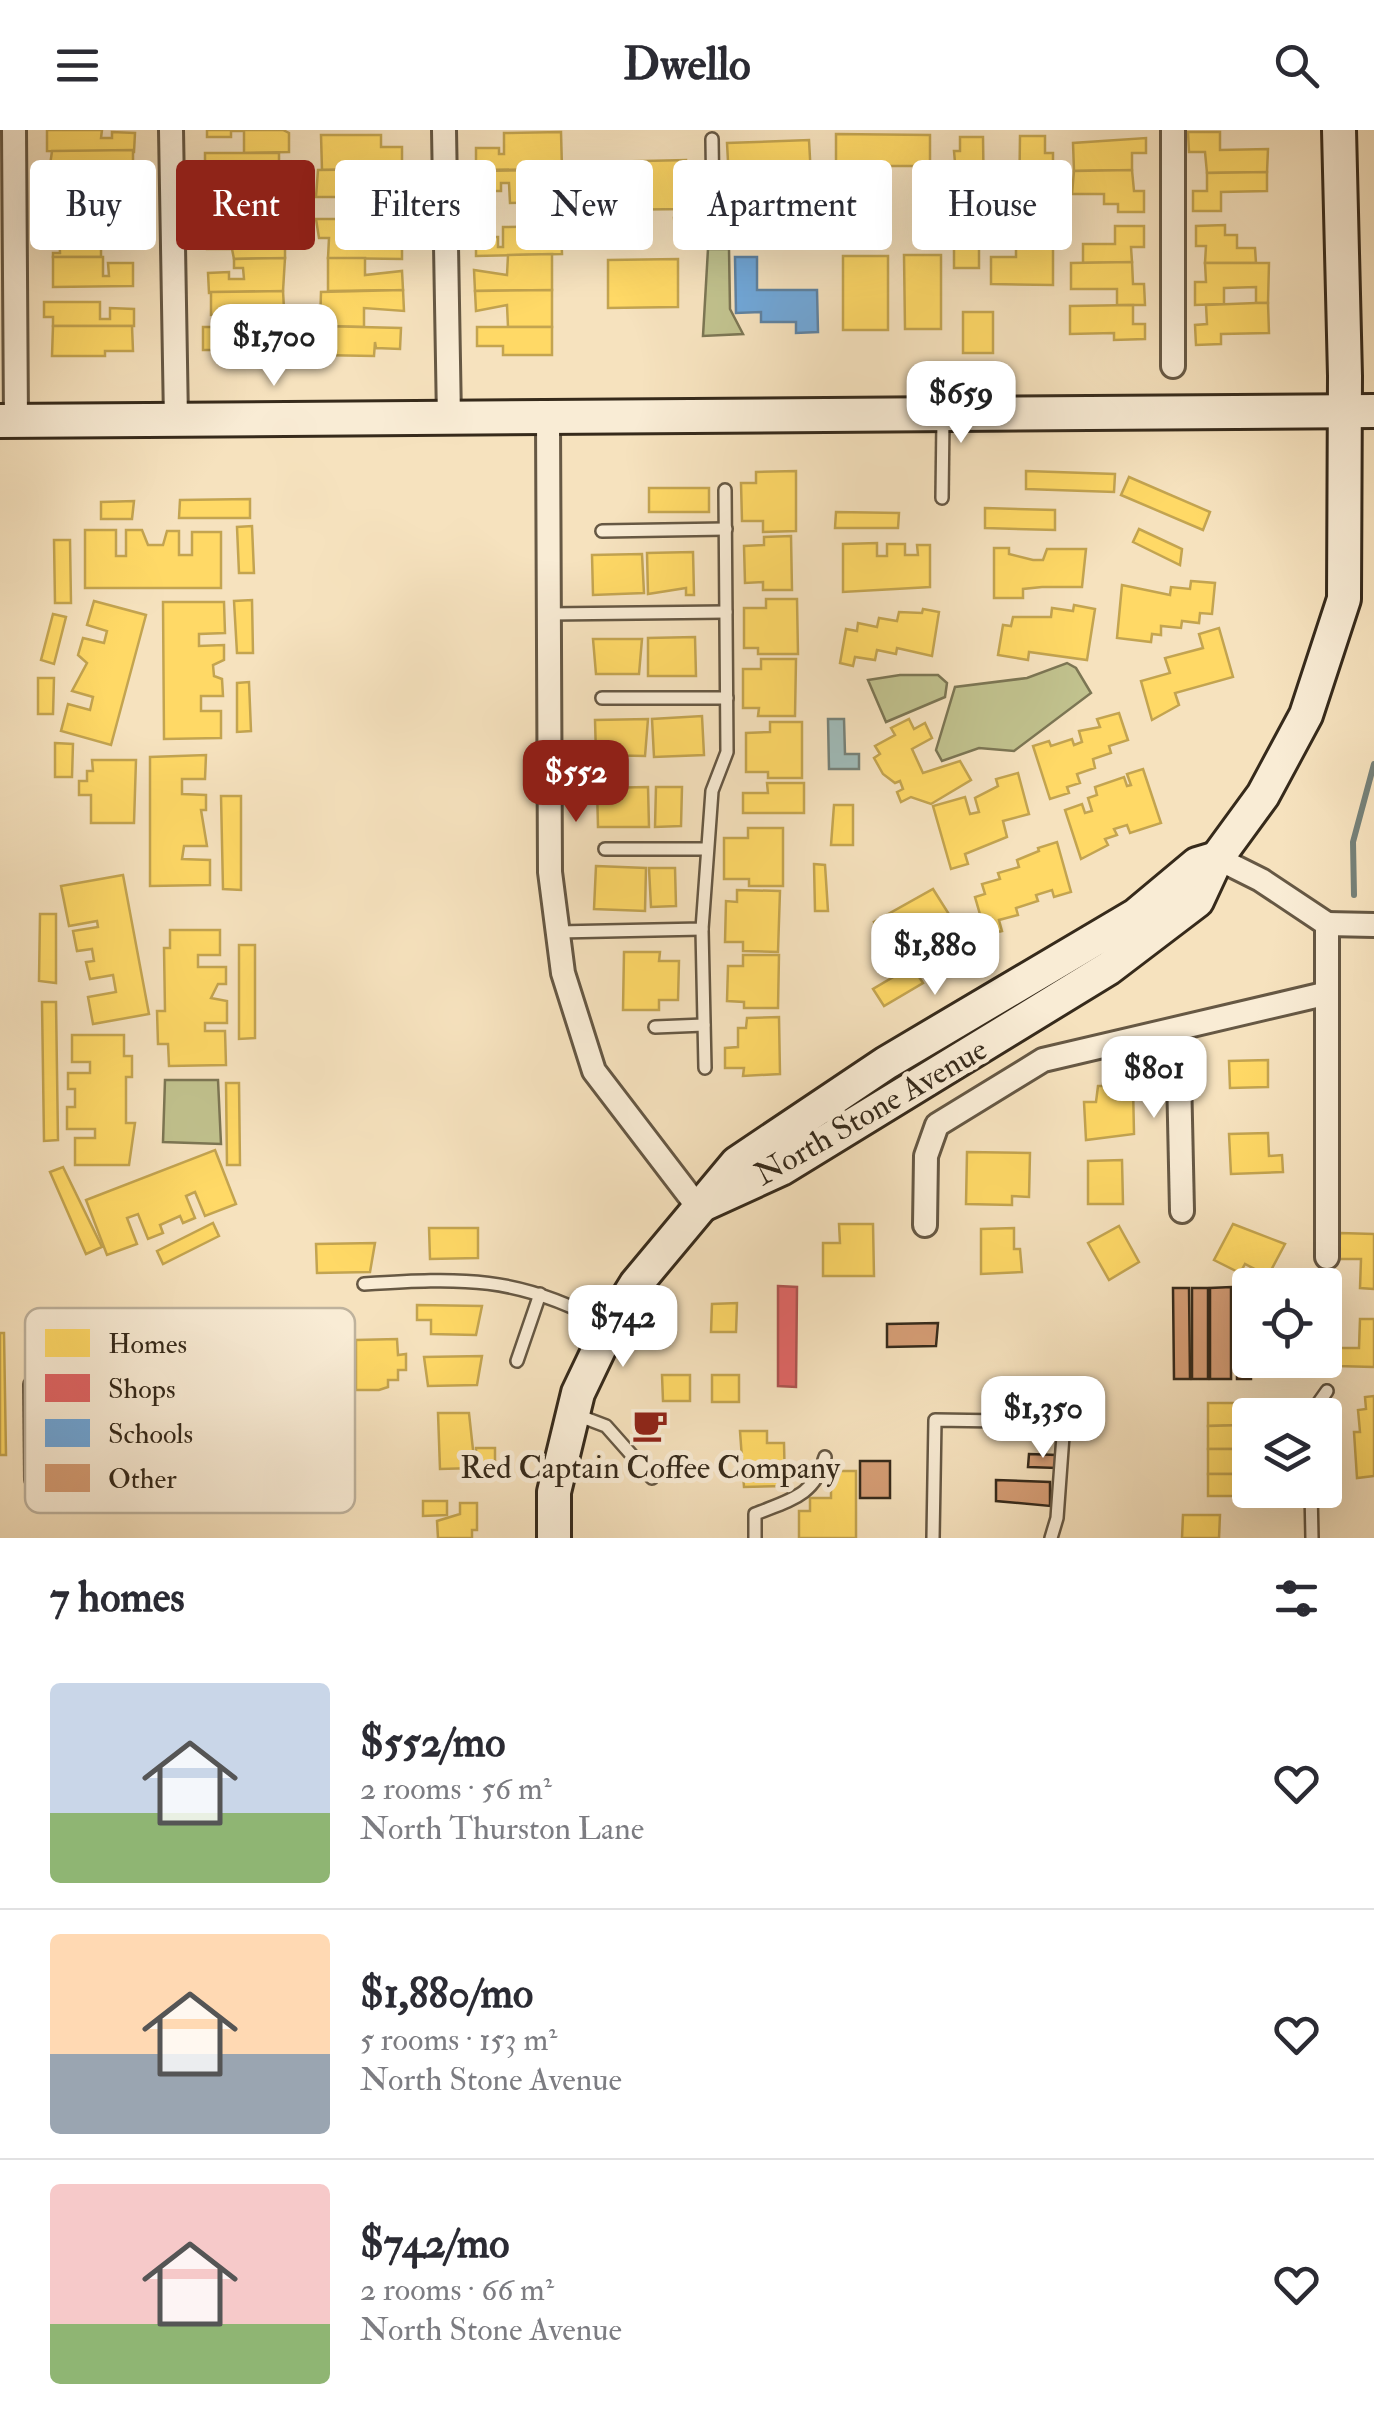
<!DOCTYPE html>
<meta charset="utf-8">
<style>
body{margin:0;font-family:"IM FELL Double Pica",serif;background:#f7f7f7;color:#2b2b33;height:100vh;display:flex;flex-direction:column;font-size:38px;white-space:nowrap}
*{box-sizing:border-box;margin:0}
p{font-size:32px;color:#7c7c81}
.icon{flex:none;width:55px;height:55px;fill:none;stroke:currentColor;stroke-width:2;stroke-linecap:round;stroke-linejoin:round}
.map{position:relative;height:1408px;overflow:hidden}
.details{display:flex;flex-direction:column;background:#fff;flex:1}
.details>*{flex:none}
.hud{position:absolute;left:30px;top:30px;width:1315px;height:90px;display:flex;gap:20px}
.buttons{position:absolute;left:1232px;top:1138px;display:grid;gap:20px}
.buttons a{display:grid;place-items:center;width:110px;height:110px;border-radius:10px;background:#fff;box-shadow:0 10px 40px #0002;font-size:50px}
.price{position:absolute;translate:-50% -85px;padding:0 22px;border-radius:20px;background:#fff;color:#222;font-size:32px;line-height:65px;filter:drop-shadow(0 2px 5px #0008)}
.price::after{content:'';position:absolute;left:50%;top:60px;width:30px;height:22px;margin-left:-15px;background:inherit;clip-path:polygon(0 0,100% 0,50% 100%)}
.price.current{background:#8f2418;color:#fff}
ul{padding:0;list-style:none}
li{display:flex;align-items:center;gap:30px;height:250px;padding:0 50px}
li+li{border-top:2px solid #e1e1e2}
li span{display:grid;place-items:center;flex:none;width:280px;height:200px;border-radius:10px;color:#555}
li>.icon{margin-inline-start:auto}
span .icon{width:120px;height:120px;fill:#fffc;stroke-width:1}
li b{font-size:42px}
h2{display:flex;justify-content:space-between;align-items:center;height:120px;padding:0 50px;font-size:42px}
.chip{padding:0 35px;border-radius:10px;background:#fff;box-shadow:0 10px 40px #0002;font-size:35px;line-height:90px}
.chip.current{background:#8f2418;color:#fff}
header{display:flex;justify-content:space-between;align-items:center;height:130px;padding:0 50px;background:#fff;font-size:45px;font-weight:800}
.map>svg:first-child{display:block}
</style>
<header><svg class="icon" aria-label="menu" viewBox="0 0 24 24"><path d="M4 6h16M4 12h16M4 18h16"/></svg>Dwello<svg class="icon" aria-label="search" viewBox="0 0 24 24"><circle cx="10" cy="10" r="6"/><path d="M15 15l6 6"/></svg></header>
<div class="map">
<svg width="1374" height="1408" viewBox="0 0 1374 1408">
<rect width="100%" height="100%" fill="#f6e2be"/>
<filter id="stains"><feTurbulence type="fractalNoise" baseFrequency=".002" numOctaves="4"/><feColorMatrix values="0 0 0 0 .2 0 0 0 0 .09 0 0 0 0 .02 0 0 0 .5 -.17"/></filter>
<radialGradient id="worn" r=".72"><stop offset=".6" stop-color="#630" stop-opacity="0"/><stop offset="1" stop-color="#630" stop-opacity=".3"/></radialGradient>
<g fill="#c1c28e" stroke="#7c7654" stroke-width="2.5">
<path d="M708 119H729L730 179 743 204 703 206Z"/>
<path d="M1067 533 1076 538 1091 563 1014 621 979 618 942 631 936 620 955 557 1027 548Z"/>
<path d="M900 545H938L947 553 945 567 886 592 868 550Z"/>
<path d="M165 950H218L221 1014 163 1012Z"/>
</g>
<path fill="#a0bcba" stroke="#76827a" stroke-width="2.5" d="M828 589H844L845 624H859V639H829Z"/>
<g fill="#ffd966" stroke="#c3a450" stroke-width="2.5">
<path d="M47 0H102L101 8H112V2L135 3 134 22 47 21Z"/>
<path d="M207 0H283L289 3V22L244 23V1H231V7H207Z"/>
<path d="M561 2 562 39 476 40V18H499V24H504V3Z"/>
<path d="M1188 2H1220V20L1268 19 1267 42 1207 43 1205 22H1189Z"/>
<path d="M836 4 930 5V36H888V52H851V41L836 40Z"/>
<path d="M321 5H381V17H402V39L322 40Z"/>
<path d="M1020 6H1045V23H1053V60H1046V80L1019 79Z"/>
<path d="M960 7H983L984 78H959L954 21H960Z"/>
<path d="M1146 8V23H1132V40L1074 41 1073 13Z"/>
<path d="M809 10 812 65 730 68 727 13Z"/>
<path d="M133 20V43H110V33H103V50H48L52 21Z"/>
<path d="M205 23H279V39H287L290 55H233V42H205Z"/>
<path d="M686 30V79L601 80 600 32Z"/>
<path d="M402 39 400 60H377V50H372V67H363L364 74 346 73V67H316L318 40Z"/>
<path d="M552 40V72L510 73 509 53H501V61H479V41Z"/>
<path d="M1132 40 1134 61H1144V82H1118V74H1104V64H1072L1074 41Z"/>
<path d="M1267 42V61L1221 62V81H1193V61H1207V43Z"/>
<path d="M205 55H284V74H289V82L205 78Z"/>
<path d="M45 65H105V83H110V72H135V93H44V76H53V71H45Z"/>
<path d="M674 88H687L688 109 676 110Z"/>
<path d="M316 89H376L375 109H402V129L328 128 329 108H319Z"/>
<path d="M130 94V112L101 113V127H53V123H60L59 95Z"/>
<path d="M1225 95V105H1237V118H1255L1256 133H1205L1206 116H1196V96Z"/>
<path d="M561 96 562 124 476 126V107H498V117H503V97Z"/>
<path d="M1115 96H1144V117H1131L1132 132 1083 133V114H1115Z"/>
<rect x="954" y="98" width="25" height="40"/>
<path d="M1016 98H1053V155L991 154V127H1016Z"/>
<path d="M207 99H285V128L234 129 232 119H207Z"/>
<path d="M552 124V160L475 161 474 140 507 145 508 125Z"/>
<path d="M904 125H941V199H905Z"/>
<rect x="843" y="126" width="45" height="74"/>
<path d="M53 127H103V146H109L108 133H133V156L53 157Z"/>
<path d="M285 128 283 161 209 163 208 143 229 142V149H244L243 138H234V129Z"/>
<path d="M328 128H365V145L402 141 403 160 328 161Z"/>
<path d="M678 129V177L608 178V130Z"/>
<path d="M1132 132 1133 154H1144L1145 175H1117V159H1071V133Z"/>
<path d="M1205 133H1269L1268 173H1256V157L1224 158V174L1195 175V152H1206Z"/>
<path d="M403 160 404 181 364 178V197L320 196 321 162Z"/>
<path d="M552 160V197H508L507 175 476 181 475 161Z"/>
<path d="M283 161 285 197H243V185H211V162Z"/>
<path d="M44 172H100V189H110V178L134 179V196H53V187H44Z"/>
<path d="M1256 173H1268L1269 203 1221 204V214L1196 215 1195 195 1207 194 1206 175Z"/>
<path d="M1133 175V194H1145V209L1114 210V203L1070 204V176Z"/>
<rect x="963" y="182" width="30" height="41"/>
<path d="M53 196H132L133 221H105V226H52Z"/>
<path d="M320 196 401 198 400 219 376 218 375 212 374 226 317 225Z"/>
<path d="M203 197H285V226H235V209H225V220H203Z"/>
<path d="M477 197H552V225H503V216H477Z"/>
<path d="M796 341V401L763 402V391H742L741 353H756V342Z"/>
<path d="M1026 341 1115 344 1114 362 1026 359Z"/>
<path d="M1129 347 1210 382 1203 400 1121 365Z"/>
<rect x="649" y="358" width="60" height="24"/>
<path d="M250 369V388H179L180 370Z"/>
<path d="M134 371 132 389H101V372Z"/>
<path d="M985 378 1055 380V400L985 398Z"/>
<path d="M836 382 899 383 898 398H835Z"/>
<path d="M252 396 254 443H239L237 397Z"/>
<path d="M1139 399 1182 419 1180 435 1133 412Z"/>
<path d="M85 400H116V426H126V400H142L148 415H163L167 401H179V425H192V402H221V458H85Z"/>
<path d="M791 406 792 460H763V452L745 453 744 416 764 415V407Z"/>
<path d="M54 410H70L71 473H55Z"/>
<path d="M877 413V426H887V414H905V425H918L917 415H930V457L843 462V414Z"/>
<path d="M994 418H1009V424L1033 430H1043L1047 419H1086L1082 457H1042L1023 459V468H994Z"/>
<path d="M693 422 694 465H686V458L648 464 647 423Z"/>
<path d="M642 424 644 463 593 465 592 425Z"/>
<path d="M1191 451 1215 453 1212 484 1200 483 1199 493 1182 491 1181 498 1161 496V505L1152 504 1151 512 1117 508 1122 455 1170 465 1171 457 1190 459Z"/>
<path d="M766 469H797L798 524H758V518H744V478H766Z"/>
<path d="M252 470 253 523H237L234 471Z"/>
<path d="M94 471 146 485 111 615 61 601 68 574 90 580 93 567 72 561 87 533 78 525 83 508 104 513 107 501 87 495Z"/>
<path d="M163 472H224L225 503 199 504V516L224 515V530L213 535 214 546 222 549 223 566H201V581H221V608L164 609Z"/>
<path d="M1074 475 1095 479 1087 530 1029 522 1028 530 998 525 1003 495 1011 496 1013 487H1051L1052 478 1073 481Z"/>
<path d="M923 479 939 482 932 526 897 518 896 524 877 520 875 530 855 527 853 536 840 533 846 499 857 501 858 493 877 497 879 488 897 491 899 482 922 483Z"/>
<path d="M53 484 66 487 54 534 41 530Z"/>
<path d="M1219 498 1233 547 1175 563 1179 575 1152 590 1141 551 1170 543 1165 528 1203 518 1199 504Z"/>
<path d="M695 507 696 546H648V508Z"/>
<path d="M593 509H642L639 544H596Z"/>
<path d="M761 529H796L795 586H758L759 578H743V539H761Z"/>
<path d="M38 548H54L53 584H38Z"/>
<path d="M249 552 251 601 237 602V553Z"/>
<path d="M1119 583 1128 610 1109 616 1111 623 1093 629 1095 638 1077 644 1080 653 1067 657 1069 663 1050 669 1033 616 1049 611 1051 616 1072 609 1074 615 1082 612 1079 601 1100 597 1097 589Z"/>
<path d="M702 586 704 625 654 627 652 589Z"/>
<path d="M648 589 645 626 596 625 595 590Z"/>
<path d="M909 589 914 599 925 593 932 608 912 619 923 643 960 631 971 650 931 674 911 667 901 672 897 662 903 659 900 651 895 653 883 644 874 628 880 624 875 616 895 605 891 598Z"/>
<path d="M770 592H802V648H768V642H746V603L770 602Z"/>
<path d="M55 613 73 614 72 647H55Z"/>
<path d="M206 625 205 649H182V664L206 665V680H201L207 716H184L182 729 210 730V755L150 756V627Z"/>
<path d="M92 630H136L134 693H91V665H79V651H87V641H93Z"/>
<path d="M1143 639 1161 693 1130 703 1127 695 1114 699 1117 705 1105 709 1108 715 1081 729 1065 680 1082 674 1085 683 1092 681 1088 668 1097 665 1095 657 1124 647 1127 656 1131 655 1127 644Z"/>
<path d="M1018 643 1029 684 1003 691 1007 707 965 724 968 734 951 739 933 676 965 667 970 684 979 682 975 668 998 656 996 649Z"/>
<path d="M767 653H804V683H743V663H768Z"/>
<path d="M648 657 649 697H598L597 658Z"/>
<path d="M656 657H682L681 696 655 697Z"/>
<path d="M221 666H241V760L223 759Z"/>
<path d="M834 675H853V715H831Z"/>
<path d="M748 698H783V756H749V749H724V708H748Z"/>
<path d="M1057 712 1071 762 1054 767 1052 760 1036 765 1038 771 1016 778 1018 785 999 790 1002 801 986 805 975 767 985 764 982 754 1000 749 998 743 1019 737 1017 730 1039 721 1038 718Z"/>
<path d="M814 734 825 735 828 781H815Z"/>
<path d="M596 736 646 738 645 781 594 779Z"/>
<path d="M649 738H675L676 776 651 777Z"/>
<path d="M123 745 149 884 93 894 88 867 116 862 113 845 90 849 86 832 94 831 92 819 77 821 73 801 98 797 97 791 69 796 61 756Z"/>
<path d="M933 759 952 789 893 822 874 792Z"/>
<path d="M737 760 780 761 778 822 743 821V812H725L726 771 737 772Z"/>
<path d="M40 784H56V853L39 851Z"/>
<path d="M170 800H220V825H198V837H226V854H218L211 868 227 871V893H205V901H225L226 935 169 936 168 914H158L157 881H165L164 818H170Z"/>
<path d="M968 806 978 823 931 850 921 833Z"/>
<path d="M239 815H255V908L239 909Z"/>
<path d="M624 822H660L659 831H679L678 870H659V880H623Z"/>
<path d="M743 825H779L778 878H744V872L727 871 728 836H743Z"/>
<path d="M912 836 923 853 884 876 873 859Z"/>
<path d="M42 872H56L58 1010 44 1011Z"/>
<path d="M779 887 780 944 743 946 744 938H725V918L738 917V898H746L747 888Z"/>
<path d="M72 905H124V926H132V947H126V993H135L129 1035H75V1008H95V999H67V977H75V959H68V943H90V932H72Z"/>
<path d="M1268 930V957L1230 958 1229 931Z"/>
<path d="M226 953H239L240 1035H227Z"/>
<path d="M1098 956H1133L1134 1004 1086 1010 1084 972H1096Z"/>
<path d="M1268 1003 1269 1026 1282 1025 1283 1042 1231 1044 1229 1004Z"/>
<path d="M215 1020 236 1074 205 1086 195 1062 186 1066 195 1088 183 1093 180 1086 160 1095 163 1103 148 1109 138 1084 127 1088 137 1114 107 1125 86 1070Z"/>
<path d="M967 1022 1030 1023 1029 1067 1012 1066V1075L966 1074Z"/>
<path d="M1122 1030 1123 1074H1088V1031Z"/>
<path d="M63 1037 102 1117 86 1124 50 1042Z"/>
<path d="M213 1093 219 1106 163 1134 157 1121Z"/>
<path d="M839 1094H873L874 1146H823V1113H840Z"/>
<path d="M1233 1094 1285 1114 1268 1146 1245 1134 1240 1143 1214 1130Z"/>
<path d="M1119 1096 1139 1132 1109 1150 1088 1113Z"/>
<path d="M429 1098H478V1128L430 1129Z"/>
<path d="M1014 1098V1119H1020L1022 1142 981 1144V1099Z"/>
<path d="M1340 1103 1374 1104V1159L1360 1158 1361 1129H1339Z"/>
<path d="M375 1113 370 1142 317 1143 316 1114Z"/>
<path d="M737 1173 736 1202H711L712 1174Z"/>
<path d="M417 1175 482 1176 476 1205 431 1204V1190H417Z"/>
<path d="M1360 1189H1374V1237L1337 1236 1338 1218H1359Z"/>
<path d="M0 1203H4L6 1325H0Z"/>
<path d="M397 1209 398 1225 406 1224V1240H398V1250H388V1257L379 1260H356V1210Z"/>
<path d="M482 1226 477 1255 428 1256 424 1227Z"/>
<path d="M662 1245H690V1271H663Z"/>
<rect x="712" y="1245" width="27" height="27"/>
<path d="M1374 1266V1346L1357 1348 1354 1302H1360L1358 1280 1366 1279 1365 1267Z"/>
<path d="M1208 1273H1252V1285L1246 1288 1245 1295 1208 1296Z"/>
<path d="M438 1283H469L475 1338 440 1339Z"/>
<path d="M1245 1295 1250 1319H1208V1296Z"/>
<path d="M740 1301H767V1313H784L785 1356 744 1357Z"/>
<rect x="476" y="1318" width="19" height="26"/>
<path d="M1208 1319H1250V1336H1244L1245 1344H1208Z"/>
<path d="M831 1341H856V1408H799V1381H810V1368H831Z"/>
<path d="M1208 1344H1245L1249 1366H1208Z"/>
<path d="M423 1371H447V1385L423 1386Z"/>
<path d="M460 1373H477V1400H472V1408H438L437 1391 460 1384Z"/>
<path d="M1183 1385H1220L1219 1408H1182Z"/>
</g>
<path fill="#e06666" stroke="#ad5450" stroke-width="2.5" d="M778 1156 797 1157 796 1257 778 1256Z"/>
<path fill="#6fa8dc" stroke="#5e82a2" stroke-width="2.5" d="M735 127H757V160H817L818 202 796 203V192H761V182L736 183Z"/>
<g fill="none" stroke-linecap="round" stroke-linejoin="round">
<path stroke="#76827a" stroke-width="6" d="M1354 765 1353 712 1374 634"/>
</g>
<g fill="#d59d75" stroke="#362a1b" stroke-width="2.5">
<path d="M1231 1157V1249H1210V1158Z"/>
<path d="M1236 1157H1250L1251 1249H1237Z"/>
<path d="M1173 1158H1189L1190 1249H1174Z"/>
<rect x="1192" y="1158" width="16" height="91"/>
<path d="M938 1193 936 1216 887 1217V1194Z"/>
<path d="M1029 1324 1057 1325V1338L1028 1337Z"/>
<rect x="860" y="1331" width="30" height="37"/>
<path d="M996 1350 1050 1352V1376L996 1371Z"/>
</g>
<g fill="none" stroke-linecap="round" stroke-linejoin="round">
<defs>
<g id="lane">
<path d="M712 9 713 79"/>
<path d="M942 368 943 289"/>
<path d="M602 401 726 399"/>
<path d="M549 484 726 482"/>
<path d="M602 568H727"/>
<path d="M605 719H706"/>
<path d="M702 799 705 938"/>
<path d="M558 802 702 799 712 661 727 622 725 360"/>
<path d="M655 897 704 895"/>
<path d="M364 1154C461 1148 518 1145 606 1194"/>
<path d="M517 1231 540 1164"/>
<path d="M30 1254 31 1350"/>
<path d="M577 1285 606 1296 652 1348"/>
<path d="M1310 1285 1327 1261"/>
<path d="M1311 1360 1312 1408"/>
<path d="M755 1408V1384C790 1370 815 1366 825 1327"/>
<path d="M933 1408 935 1290 1064 1292 1057 1388 1051 1408"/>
</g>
<g id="street">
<path d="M14 0 16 291"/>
<path d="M171 0 176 290"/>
<path d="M444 0 449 289"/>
<path d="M1173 0V236"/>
<path d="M548 289 550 742 563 843 594 941 698 1077"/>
<path d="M1217 728 1261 750 1327 794"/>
<path d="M1327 794V1127"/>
<path d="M1327 794 1374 795"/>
<path d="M1178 899 1182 1081"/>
<path d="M925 1095 926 1026 937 995 1043 930 1324 864"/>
</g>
<g id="secondary">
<path d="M0 291 1374 281"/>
<path d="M698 1077 781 1039 1109 838 1197 771 1217 728 1263 665 1306 585 1344 469 1345 246 1339 0"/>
<path d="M554 1408V1362L578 1263 610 1196 636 1154 737 1033 886 933 1136 785 1197 734 1217 728"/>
</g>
</defs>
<use href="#lane" stroke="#665844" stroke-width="16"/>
<use href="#street" stroke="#665844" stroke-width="28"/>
<use href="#secondary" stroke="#362a1b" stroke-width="38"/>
<use href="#lane" stroke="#f9ecd5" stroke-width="11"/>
<use href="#street" stroke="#f9ecd5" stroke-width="22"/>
<use href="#secondary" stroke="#f9ecd5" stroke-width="32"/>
</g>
<defs>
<symbol id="cafe-bare" viewBox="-9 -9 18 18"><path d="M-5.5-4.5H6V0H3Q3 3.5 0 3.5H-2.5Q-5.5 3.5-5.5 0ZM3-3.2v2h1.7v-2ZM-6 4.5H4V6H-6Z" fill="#8f2418" stroke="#f9ecd5" stroke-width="2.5" paint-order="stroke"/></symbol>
</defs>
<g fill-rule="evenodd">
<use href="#cafe-bare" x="625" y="1270" width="50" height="50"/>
</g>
<g text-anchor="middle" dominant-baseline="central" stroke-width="10" stroke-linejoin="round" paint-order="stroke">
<g font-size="32" fill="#362a1b" stroke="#f9ecd5">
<text transform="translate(871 982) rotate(-30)">North Stone Avenue</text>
</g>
<g font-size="32" fill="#362a1b" stroke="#f9ecd5">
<text x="650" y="1338">Red Captain Coffee Company</text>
</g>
</g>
<rect x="25" y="1178" width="330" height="205" rx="15" fill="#f9ecd5" stroke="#beb29d" stroke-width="2.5"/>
<rect x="45" y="1199" width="45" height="28" fill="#ffd966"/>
<rect x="45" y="1244" width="45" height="28" fill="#e06666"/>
<rect x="45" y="1289" width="45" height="28" fill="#6fa8dc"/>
<rect x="45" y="1334" width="45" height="28" fill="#d59d75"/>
<g font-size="28" fill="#362a1b">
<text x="108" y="1223">Homes</text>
<text x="108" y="1268">Shops</text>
<text x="108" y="1313">Schools</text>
<text x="108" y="1358">Other</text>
</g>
<rect width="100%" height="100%" filter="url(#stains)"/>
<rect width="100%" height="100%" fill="url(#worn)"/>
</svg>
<div class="buttons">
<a><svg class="icon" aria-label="locate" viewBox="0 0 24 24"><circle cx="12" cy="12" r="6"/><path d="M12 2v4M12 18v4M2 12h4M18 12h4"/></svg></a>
<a><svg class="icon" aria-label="layers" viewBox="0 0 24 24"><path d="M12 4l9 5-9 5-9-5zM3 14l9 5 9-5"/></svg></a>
</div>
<b class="price" style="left:274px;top:259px">$1,700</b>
<b class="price" style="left:961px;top:316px">$659</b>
<b class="price current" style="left:576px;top:695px">$552</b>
<b class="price" style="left:935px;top:868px">$1,880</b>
<b class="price" style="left:1154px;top:991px">$801</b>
<b class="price" style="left:623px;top:1240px">$742</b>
<b class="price" style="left:1043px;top:1331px">$1,350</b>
<div class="hud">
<a class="chip">Buy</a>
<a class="chip current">Rent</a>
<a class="chip">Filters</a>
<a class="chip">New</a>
<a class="chip">Apartment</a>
<a class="chip">House</a>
</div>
</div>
<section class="details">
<h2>7 homes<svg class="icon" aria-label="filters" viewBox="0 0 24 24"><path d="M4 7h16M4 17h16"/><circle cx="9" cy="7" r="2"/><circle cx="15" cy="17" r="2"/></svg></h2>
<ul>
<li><span style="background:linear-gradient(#c9d6e8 65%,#8fb573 0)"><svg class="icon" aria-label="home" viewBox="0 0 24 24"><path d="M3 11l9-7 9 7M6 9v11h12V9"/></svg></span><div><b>$552/mo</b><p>2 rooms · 56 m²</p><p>North Thurston Lane</p></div><svg class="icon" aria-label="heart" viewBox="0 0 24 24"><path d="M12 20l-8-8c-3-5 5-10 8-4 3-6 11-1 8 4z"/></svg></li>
<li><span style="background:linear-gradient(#ffd9b3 60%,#9aa5b1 0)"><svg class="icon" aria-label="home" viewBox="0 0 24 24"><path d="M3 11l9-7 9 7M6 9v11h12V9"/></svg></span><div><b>$1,880/mo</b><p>5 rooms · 153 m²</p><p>North Stone Avenue</p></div><svg class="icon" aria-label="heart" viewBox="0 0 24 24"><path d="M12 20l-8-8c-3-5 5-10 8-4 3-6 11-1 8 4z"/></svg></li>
<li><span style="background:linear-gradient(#f6c9c9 70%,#8fb573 0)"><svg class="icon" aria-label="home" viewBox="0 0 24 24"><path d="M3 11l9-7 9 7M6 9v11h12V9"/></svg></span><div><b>$742/mo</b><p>2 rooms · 66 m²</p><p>North Stone Avenue</p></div><svg class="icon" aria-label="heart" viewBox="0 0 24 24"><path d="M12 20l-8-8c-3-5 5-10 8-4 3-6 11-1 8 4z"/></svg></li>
</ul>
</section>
